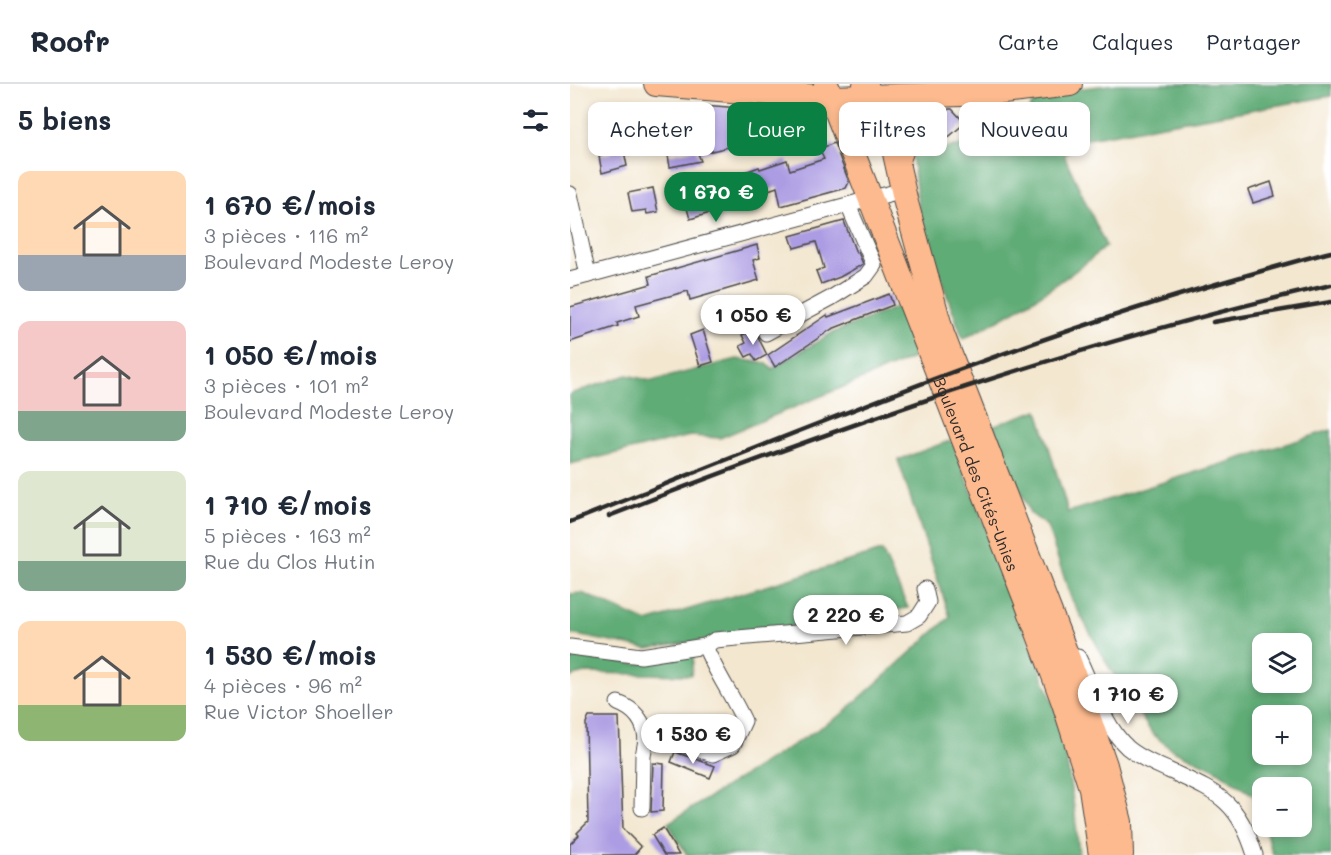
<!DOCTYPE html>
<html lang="fr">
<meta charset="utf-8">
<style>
body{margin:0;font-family:Mali,sans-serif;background:#f6f6f7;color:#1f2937;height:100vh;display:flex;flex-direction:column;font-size:22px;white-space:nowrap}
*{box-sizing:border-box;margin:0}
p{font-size:20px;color:#747a83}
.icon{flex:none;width:33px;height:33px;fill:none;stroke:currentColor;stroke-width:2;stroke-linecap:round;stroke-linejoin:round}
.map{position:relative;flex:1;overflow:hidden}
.details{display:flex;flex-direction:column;background:#fff;width:570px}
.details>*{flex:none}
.banner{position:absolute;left:18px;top:18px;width:570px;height:54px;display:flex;gap:12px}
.controls{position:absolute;left:682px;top:549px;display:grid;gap:12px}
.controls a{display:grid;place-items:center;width:60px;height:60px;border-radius:12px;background:#fff;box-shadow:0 3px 9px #0003;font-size:30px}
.price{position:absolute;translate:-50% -51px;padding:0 14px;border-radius:21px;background:#fff;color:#222;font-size:20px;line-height:39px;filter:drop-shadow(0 2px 3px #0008)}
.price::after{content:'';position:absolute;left:50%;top:36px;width:18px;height:14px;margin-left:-9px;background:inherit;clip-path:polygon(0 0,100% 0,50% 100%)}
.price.current{background:#0b8043;color:#fff}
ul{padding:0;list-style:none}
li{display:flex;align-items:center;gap:18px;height:150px;padding:0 18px}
li span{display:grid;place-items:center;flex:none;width:168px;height:120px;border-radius:12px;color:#555}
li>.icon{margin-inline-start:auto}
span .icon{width:72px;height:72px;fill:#fffc;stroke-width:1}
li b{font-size:26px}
h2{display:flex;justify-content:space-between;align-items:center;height:72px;padding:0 18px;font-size:26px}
.pill{padding:0 21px;border-radius:12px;background:#fff;box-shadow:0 3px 9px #0003;font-size:21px;line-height:54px}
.pill.current{background:#0b8043;color:#fff}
header{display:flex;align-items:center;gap:36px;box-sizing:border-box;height:84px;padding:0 30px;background:#fff;border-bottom:2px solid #e0e1e3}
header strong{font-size:28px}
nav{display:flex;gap:33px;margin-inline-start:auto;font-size:21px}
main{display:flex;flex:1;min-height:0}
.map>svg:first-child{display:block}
</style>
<header>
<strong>Roofr</strong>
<nav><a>Carte</a><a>Calques</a><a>Partager</a></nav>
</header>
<main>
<section class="details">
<h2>5 biens<svg class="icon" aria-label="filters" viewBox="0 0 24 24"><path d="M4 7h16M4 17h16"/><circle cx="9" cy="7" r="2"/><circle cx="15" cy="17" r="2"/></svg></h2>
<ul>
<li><span style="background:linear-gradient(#ffd9b3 70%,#9aa5b1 0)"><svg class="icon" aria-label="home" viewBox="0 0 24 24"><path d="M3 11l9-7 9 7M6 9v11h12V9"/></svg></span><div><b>1 670 €/mois</b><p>3 pièces · 116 m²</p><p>Boulevard Modeste Leroy</p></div></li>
<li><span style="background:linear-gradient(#f6c9c9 75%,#7fa58c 0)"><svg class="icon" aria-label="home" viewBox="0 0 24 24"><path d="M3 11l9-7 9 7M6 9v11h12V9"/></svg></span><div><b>1 050 €/mois</b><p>3 pièces · 101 m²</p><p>Boulevard Modeste Leroy</p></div></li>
<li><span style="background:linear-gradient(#dfe7d0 75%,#7fa58c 0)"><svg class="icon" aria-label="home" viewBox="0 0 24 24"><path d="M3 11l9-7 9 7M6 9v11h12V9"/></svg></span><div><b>1 710 €/mois</b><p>5 pièces · 163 m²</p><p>Rue du Clos Hutin</p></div></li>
<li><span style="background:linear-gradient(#ffd9b3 70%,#8fb573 0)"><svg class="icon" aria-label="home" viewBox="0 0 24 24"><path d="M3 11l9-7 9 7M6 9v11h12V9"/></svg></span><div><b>1 530 €/mois</b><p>4 pièces · 96 m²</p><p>Rue Victor Shoeller</p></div></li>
</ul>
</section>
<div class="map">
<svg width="761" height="771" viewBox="0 0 761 771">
<rect width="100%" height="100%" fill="#fff"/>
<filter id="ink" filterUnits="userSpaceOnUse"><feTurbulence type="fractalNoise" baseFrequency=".0167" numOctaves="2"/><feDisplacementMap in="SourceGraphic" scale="12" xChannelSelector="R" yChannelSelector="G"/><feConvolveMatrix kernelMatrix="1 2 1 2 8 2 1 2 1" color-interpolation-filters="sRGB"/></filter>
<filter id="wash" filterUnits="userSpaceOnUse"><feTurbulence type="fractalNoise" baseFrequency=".008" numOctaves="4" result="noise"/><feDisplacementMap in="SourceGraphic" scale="24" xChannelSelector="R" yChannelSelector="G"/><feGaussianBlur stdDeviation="1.35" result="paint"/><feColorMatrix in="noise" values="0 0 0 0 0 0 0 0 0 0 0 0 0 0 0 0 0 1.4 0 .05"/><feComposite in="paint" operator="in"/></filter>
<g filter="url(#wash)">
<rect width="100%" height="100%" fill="#f3e7d0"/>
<g fill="#60ac77" stroke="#466c51" stroke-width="1.5" fill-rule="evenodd">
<path d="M548 0H761V12L518 54 494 71 536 162C493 200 443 229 393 255L350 137 342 71 444 50 469 9Z"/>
<path d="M329 222 348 272 150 354 120 352 0 380V310L57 291 82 297 167 275 196 279 202 285 262 249Z"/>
<path d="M468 326 498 428 761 346V771H703L694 743 732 742V704H693V739L683 711 645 685 601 665 582 649 539 583 501 514 477 442 460 429 422 342ZM693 560H732V598H693ZM693 632H732V670H693Z"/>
<path d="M382 356 491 640 505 730 509 771H117L98 739 271 631 380 533 328 376Z"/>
<path d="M312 467 338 524 78 565 0 550V510L12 509 77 538Z"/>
<path d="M6 569 65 580 124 571 121 591 15 589 0 593V570Z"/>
</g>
<g id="blocks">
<g fill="#ac9ce3">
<path d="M133 21 233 29 240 36 234 41 171 53 172 60 129 70Z"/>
<path d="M59 22 62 36 65 35 71 63 54 67 57 82 32 89 29 72 42 69 34 27Z"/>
<path d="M379 25H382L395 39 368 62 356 50 359 46 358 44Z"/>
<path d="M264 59 279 98 276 104 211 122 207 103 173 115 172 113 139 127 140 129 120 135 115 117 166 97 164 92 189 83 190 85 217 76 220 86 254 75 249 65Z"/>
<path d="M126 65 131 77 100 83 98 71Z"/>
<path d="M701 98 705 112 683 119 678 106Z"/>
<path d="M83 104 88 128 77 130 76 126 62 128 58 109Z"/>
<path d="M274 137 286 169 288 168 293 180 270 193 251 200 246 187 254 184 246 158 224 164 220 152Z"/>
<path d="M187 161 190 174 183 176 189 196 120 216 118 207 66 221 69 232 47 239 48 242 0 258V223L81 200 79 192Z"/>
<path d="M319 210 323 221 262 245 205 283 198 271 257 231 258 233Z"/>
<path d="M184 245 197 271 186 277 182 270 176 273 170 262 176 259 172 251Z"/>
<path d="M133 246 143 278 130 282 120 251Z"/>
<path d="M19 633H49L53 745 71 763 64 771H0V760L9 751 7 749 18 738 16 639Z"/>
<path d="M105 668 145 682 140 694 101 678Z"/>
<path d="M83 679 94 680 93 727 81 728Z"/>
<path d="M93 744 109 771H94L82 751Z"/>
</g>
</g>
</g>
<g filter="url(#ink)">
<use href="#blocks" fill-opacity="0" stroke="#494744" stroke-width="1.5"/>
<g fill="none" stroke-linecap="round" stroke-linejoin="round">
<defs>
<g id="street">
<path d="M0 110 18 191"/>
<path d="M0 196 333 106"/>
<path d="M196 249 261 214 296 192 304 181 278 121"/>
<path d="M0 563 71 572 135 562 145 556 337 539 349 532 358 518 355 505"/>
<path d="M508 573C521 600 535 644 558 664 569 673 584 680 598 686 647 709 668 715 685 771"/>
<path d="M48 619C64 625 75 637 76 656"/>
<path d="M72 724 73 672 76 656 93 654 143 670 163 661 174 637C162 611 146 589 135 562"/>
</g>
<g id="primary">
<path d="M86 0 262 14 425 9 500 0"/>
<path id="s1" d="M256 0 456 516 494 619 521 704 531 771"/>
<path d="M295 1 315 35 320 47 336 119 372 250 498 575 535 681 550 738 551 771"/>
<path d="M328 77 337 48 358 12"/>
</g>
</defs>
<use href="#street" stroke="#494744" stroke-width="17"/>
<use href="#primary" stroke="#494744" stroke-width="26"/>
<use href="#street" stroke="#fff" stroke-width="15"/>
<use href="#primary" stroke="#fcba8e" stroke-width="24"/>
<g stroke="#2b2b2b" stroke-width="4.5">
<path d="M643 238 761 218"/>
<path d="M39 432C275 340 514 257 761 201"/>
<path d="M0 438C223 350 443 257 674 192 703 184 732 175 761 168"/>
</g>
</g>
</g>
<g text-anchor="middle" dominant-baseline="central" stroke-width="4.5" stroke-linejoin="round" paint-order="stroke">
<g font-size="16" fill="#2b2b2b" stroke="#fff">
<text stroke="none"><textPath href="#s1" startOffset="418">Boulevard des Cités-Unies</textPath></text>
</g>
</g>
</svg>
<div class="controls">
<a><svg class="icon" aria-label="layers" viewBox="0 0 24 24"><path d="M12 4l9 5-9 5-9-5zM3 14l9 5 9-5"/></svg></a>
<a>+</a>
<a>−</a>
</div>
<b class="price current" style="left:146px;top:139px">1 670 €</b>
<b class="price" style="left:183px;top:262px">1 050 €</b>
<b class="price" style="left:276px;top:562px">2 220 €</b>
<b class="price" style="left:558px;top:641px">1 710 €</b>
<b class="price" style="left:123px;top:681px">1 530 €</b>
<div class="banner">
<a class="pill">Acheter</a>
<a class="pill current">Louer</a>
<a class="pill">Filtres</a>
<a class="pill">Nouveau</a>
</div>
</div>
</main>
